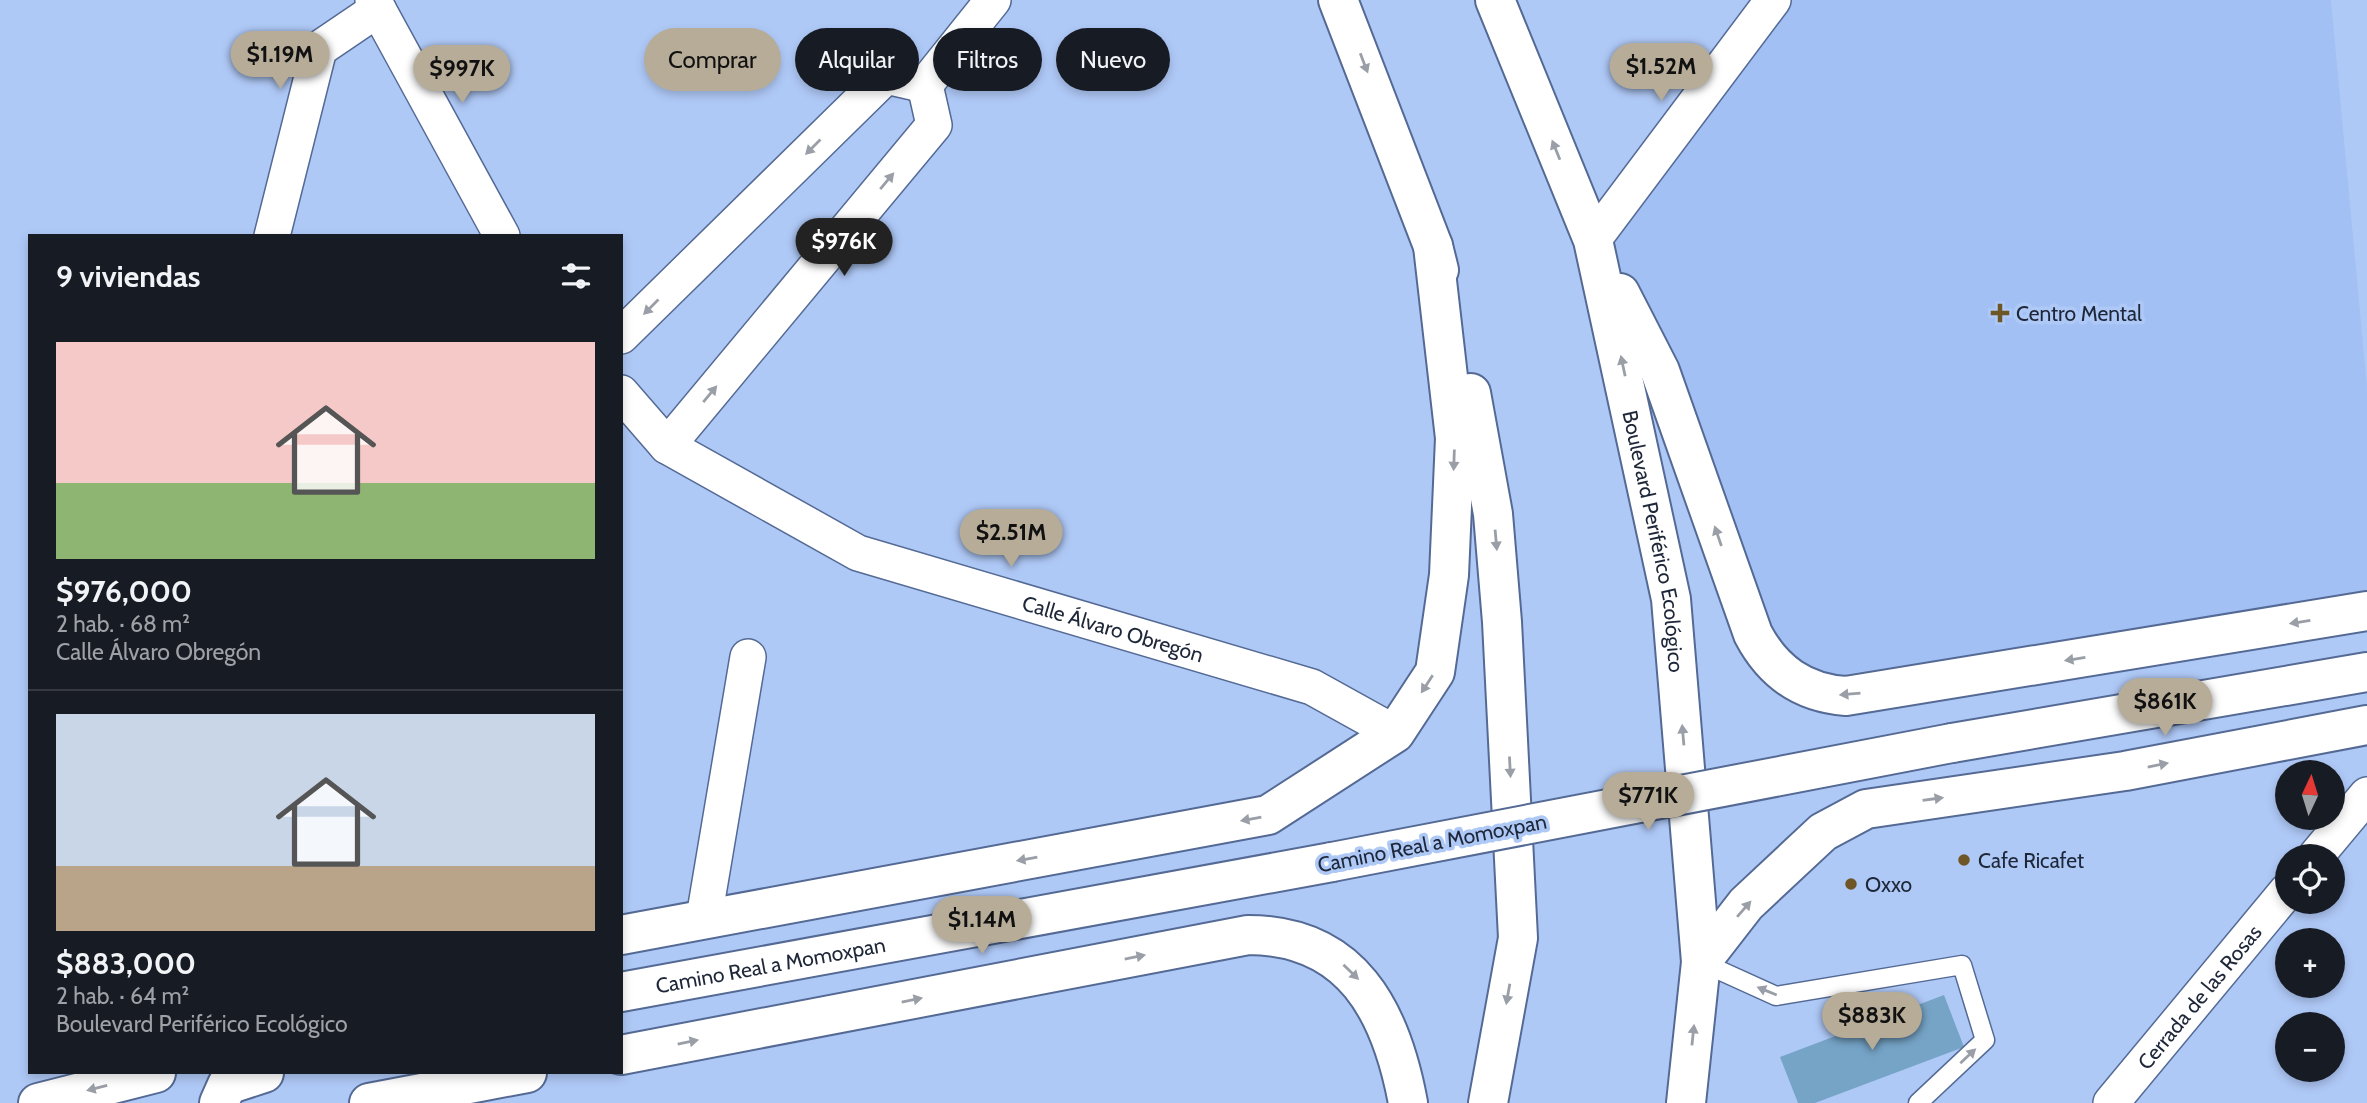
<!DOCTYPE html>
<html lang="es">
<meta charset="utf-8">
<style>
body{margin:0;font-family:Cabin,sans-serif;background:#20242c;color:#f1f3f6;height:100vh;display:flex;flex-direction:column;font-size:26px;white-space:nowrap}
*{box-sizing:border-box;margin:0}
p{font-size:23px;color:#9ea1a6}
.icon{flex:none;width:38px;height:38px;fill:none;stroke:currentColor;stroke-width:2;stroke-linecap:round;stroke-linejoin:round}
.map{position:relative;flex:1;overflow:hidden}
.details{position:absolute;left:28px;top:234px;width:595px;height:840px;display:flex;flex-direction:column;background:#171b24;border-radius:0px;box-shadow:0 4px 10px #0003}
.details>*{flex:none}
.guide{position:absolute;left:644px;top:28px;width:665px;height:63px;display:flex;gap:14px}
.needle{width:46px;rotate:4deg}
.tools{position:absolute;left:2275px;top:760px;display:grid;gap:14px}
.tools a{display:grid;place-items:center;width:70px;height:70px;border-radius:50%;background:#171b24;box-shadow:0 4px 10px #0003;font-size:35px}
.price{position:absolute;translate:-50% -60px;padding:0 16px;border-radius:24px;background:#b6ac98;color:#111;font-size:23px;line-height:46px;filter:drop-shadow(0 2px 4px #0008)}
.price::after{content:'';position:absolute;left:50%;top:42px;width:21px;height:16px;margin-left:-10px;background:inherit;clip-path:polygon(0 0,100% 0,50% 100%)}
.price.active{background:#222;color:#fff}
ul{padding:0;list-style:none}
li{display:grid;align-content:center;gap:14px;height:371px;padding:0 28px}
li+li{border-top:2px solid #363941}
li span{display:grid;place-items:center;height:217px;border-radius:0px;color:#555}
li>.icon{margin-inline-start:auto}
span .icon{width:126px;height:126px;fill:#fffc;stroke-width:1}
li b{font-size:30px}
h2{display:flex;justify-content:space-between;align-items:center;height:84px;padding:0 28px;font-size:30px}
.chip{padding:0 24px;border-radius:32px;background:#171b24;box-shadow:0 4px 10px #0003;font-size:24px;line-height:63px}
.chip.active{background:#b6ac98;color:#111}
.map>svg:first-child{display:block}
</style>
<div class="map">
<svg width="2367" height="1103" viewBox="0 0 2367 1103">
<rect width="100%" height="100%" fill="#afc9f7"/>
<path fill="#a3c0f5" d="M1779 0H2331L2367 387V598L1832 676 1791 662 1765 623 1686 386 1593 240Z"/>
<path fill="#76a4c7" d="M1944 995 1964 1047 1815 1103H1798L1780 1057Z"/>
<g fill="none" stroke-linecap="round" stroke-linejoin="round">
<defs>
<path id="lane" d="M1701 962 1776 996 1962 965 1985 1040 1918 1103"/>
<g id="street">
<path d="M373 0 502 236"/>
<path d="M925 85 993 0"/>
<path d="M272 236 319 49 378 9"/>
<path d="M1593 240 1773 0"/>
<path d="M621 336 886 76 925 85"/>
<path id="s1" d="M621 393 667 446 858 553 1312 687 1395 733"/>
<path d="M667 446 934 125 925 85"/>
<path d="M2316 856 2367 795"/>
<path d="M704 918 748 657"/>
<path id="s2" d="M2111 1103 2287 891"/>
</g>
<g id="secondary">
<path d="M1952 743 2367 672"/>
<path id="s3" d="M621 992 1332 862"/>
<path d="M38 1103 156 1073"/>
<path d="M219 1103 227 1085 264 1073"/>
</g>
<g id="highway">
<path d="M1338 0 1433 246 1439 270"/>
<path id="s4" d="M1495 0 1593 240 1671 599 1701 962 1686 1103"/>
<path d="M1620 293 1660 371 1753 634C1773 672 1803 693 1846 696L2367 611"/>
<path d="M1471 393 1493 514 1502 622 1518 938 1488 1103"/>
<path d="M621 935 1268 815 1395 733 1435 672 1449 575 1455 438 1433 246"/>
<path d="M1701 962 1746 904 1823 832 1866 809 2125 771 2367 725"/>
<path d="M621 1055 1248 935C1352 935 1391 1011 1408 1103"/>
<path d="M369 1103 527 1073"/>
</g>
</defs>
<use href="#lane" stroke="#546a94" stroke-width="21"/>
<use href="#street" stroke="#546a94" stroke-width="38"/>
<use href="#secondary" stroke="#546a94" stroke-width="42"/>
<use href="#highway" stroke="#546a94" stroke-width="42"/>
<use href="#lane" stroke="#fff" stroke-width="18"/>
<use href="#street" stroke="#fff" stroke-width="35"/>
<use href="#secondary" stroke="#fff" stroke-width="38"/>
<use href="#highway" stroke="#fff" stroke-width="38"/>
<defs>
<path id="secondary-bridge" d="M1332 862 1952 743"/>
</defs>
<use href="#secondary-bridge" stroke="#546a94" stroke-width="42" stroke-linecap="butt"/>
<use href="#secondary-bridge" stroke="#fff" stroke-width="38"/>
</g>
<defs><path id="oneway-solid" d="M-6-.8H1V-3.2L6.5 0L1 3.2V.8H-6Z" transform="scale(1.75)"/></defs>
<g fill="#9a9ea6">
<use href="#oneway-solid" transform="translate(1364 63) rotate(69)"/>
<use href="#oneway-solid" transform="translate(813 147) rotate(135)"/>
<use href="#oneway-solid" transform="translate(1556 150) rotate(-112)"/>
<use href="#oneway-solid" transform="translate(887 181) rotate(-50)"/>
<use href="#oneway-solid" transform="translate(651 307) rotate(135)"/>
<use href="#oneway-solid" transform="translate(1623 366) rotate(-102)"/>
<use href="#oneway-solid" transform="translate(710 394) rotate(-50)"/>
<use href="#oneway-solid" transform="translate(1454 460) rotate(92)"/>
<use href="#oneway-solid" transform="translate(1718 536) rotate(-109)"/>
<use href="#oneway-solid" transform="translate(1496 540) rotate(85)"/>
<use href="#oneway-solid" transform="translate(2300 622) rotate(171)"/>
<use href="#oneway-solid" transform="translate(2075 659) rotate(171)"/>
<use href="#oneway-solid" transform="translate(1427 684) rotate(123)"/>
<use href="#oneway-solid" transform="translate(1850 694) rotate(175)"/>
<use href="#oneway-solid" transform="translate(1683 735) rotate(-95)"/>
<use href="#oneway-solid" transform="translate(2158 765) rotate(-11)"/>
<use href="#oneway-solid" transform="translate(1510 767) rotate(87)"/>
<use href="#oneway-solid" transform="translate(1933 799) rotate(-8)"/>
<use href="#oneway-solid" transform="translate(1251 819) rotate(170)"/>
<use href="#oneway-solid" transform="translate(1027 859) rotate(170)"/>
<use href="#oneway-solid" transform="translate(1744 909) rotate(-49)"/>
<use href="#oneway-solid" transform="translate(1135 957) rotate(-11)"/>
<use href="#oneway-solid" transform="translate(1351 972) rotate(44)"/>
<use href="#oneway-solid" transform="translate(1767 991) rotate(-158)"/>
<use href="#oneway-solid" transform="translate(1508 994) rotate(100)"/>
<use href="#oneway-solid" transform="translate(912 1000) rotate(-11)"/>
<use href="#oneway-solid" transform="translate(1693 1035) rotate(-84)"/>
<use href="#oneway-solid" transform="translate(688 1042) rotate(-11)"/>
<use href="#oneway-solid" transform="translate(1968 1056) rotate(-43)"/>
<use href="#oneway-solid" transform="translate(97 1088) rotate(166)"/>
</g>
<g fill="#6e5626" stroke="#afc9f7" stroke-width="2.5">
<path d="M1996.5 302.5h7v7h7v7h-7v7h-7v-7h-7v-7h7z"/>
<circle cx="1964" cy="860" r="7"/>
<circle cx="1851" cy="884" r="7"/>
</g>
<g text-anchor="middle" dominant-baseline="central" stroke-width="7" stroke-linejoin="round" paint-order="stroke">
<g font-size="21" fill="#1e2739" stroke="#afc9f7" text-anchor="start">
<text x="2016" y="313">Centro Mental</text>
<text x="1978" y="860">Cafe Ricafet</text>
<text x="1865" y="884">Oxxo</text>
</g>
<g font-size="21" fill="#1e2739" stroke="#afc9f7">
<text stroke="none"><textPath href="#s4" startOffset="567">Boulevard Periférico Ecológico</textPath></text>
<text stroke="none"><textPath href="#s1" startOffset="555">Calle Álvaro Obregón</textPath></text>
<text transform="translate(1432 843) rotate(-11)">Camino Real a Momoxpan</text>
<text stroke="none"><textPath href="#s3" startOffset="152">Camino Real a Momoxpan</textPath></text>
<text stroke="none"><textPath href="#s2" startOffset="138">Cerrada de las Rosas</textPath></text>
</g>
</g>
</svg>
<div class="tools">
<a><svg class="needle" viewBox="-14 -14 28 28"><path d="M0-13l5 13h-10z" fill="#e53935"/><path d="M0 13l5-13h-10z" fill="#9ea1a6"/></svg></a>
<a><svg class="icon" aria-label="locate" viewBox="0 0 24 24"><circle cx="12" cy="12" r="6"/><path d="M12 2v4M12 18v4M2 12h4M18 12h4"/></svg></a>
<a>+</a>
<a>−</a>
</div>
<b class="price" style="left:280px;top:91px">$1.19M</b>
<b class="price" style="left:1661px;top:103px">$1.52M</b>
<b class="price" style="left:462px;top:105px">$997K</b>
<b class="price active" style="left:844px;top:278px">$976K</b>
<b class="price" style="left:1011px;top:569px">$2.51M</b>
<b class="price" style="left:2165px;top:738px">$861K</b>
<b class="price" style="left:1648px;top:832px">$771K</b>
<b class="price" style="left:982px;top:956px">$1.14M</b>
<b class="price" style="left:1872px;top:1052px">$883K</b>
<div class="guide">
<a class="chip active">Comprar</a>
<a class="chip">Alquilar</a>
<a class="chip">Filtros</a>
<a class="chip">Nuevo</a>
</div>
<section class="details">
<h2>9 viviendas<svg class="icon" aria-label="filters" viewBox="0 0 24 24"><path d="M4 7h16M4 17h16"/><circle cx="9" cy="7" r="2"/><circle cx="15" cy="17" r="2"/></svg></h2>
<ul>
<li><span style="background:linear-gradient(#f6c9c9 65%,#8fb573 0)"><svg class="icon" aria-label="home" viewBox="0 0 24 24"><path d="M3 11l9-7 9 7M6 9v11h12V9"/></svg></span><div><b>$976,000</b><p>2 hab. · 68 m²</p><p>Calle Álvaro Obregón</p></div></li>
<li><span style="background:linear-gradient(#c9d6e8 70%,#b9a48a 0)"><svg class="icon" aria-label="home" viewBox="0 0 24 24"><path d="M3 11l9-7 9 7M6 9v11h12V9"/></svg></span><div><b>$883,000</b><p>2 hab. · 64 m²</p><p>Boulevard Periférico Ecológico</p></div></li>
</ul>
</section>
</div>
